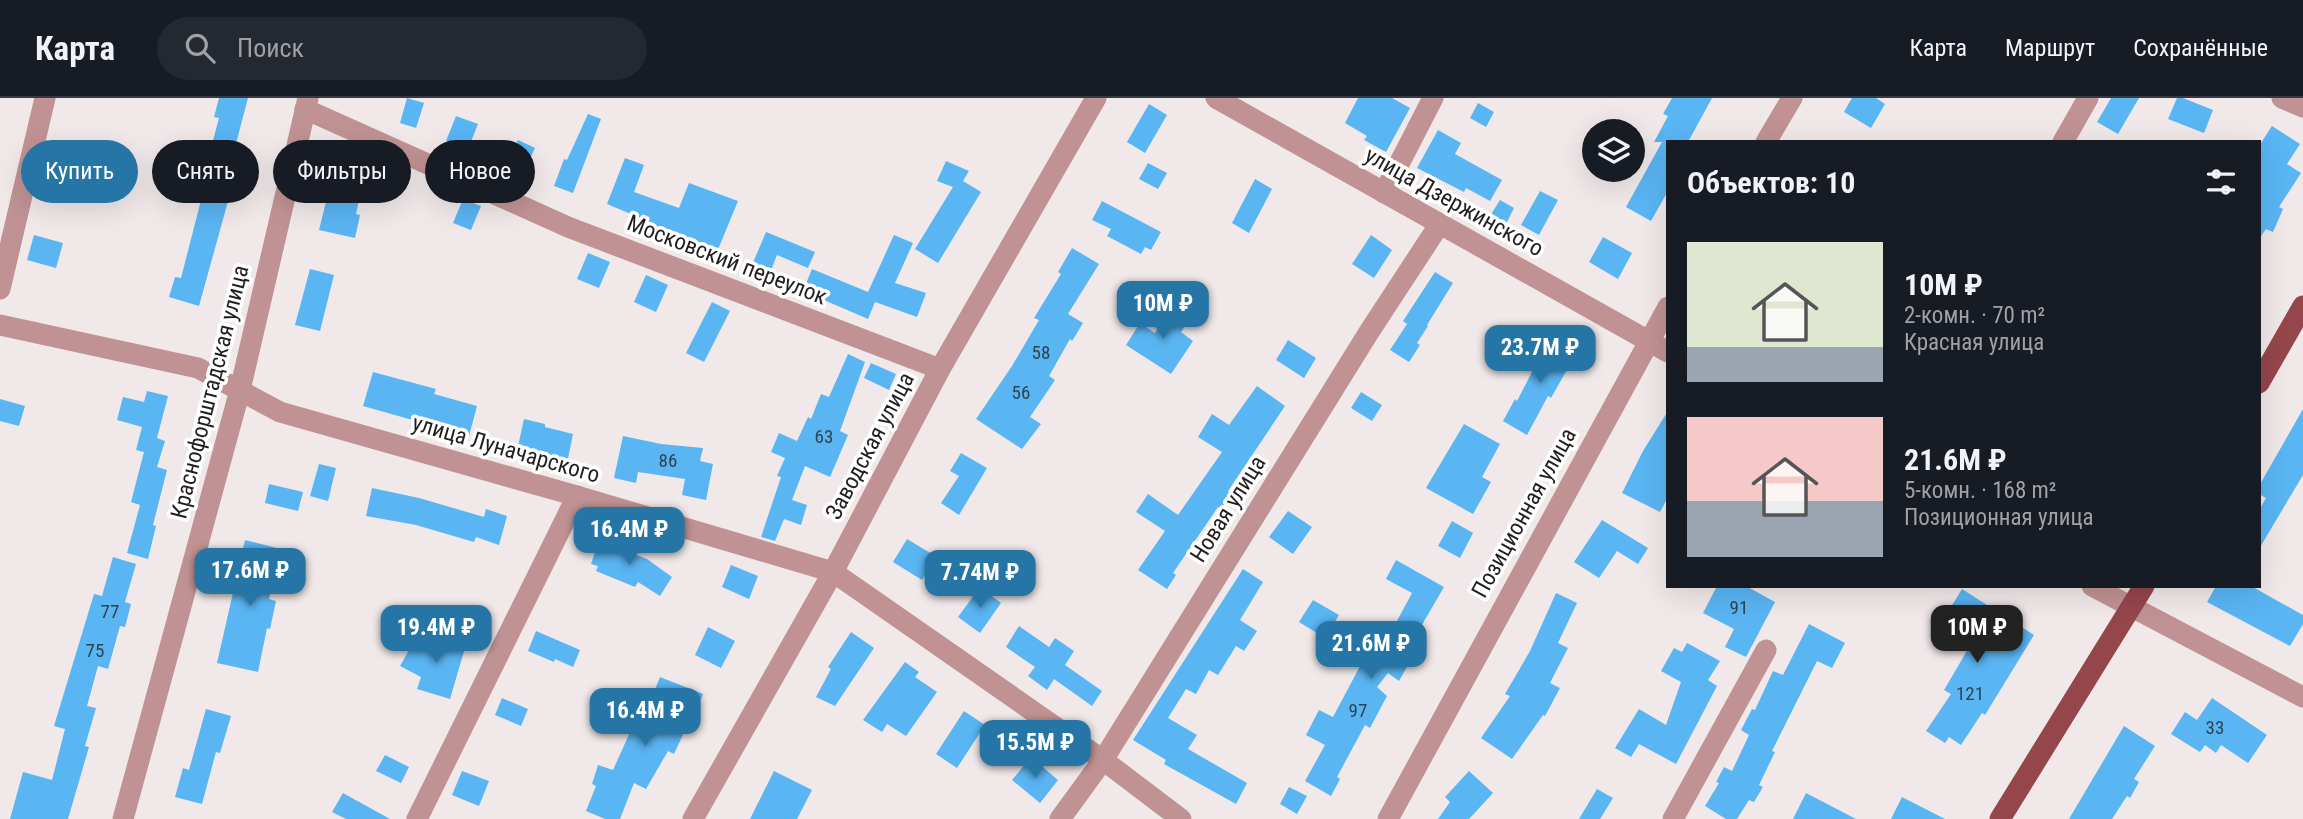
<!DOCTYPE html>
<html lang="ru">
<meta charset="utf-8">
<style>
body{margin:0;font-family:"Roboto Condensed",sans-serif;background:#242831;color:#f1f3f6;height:100vh;display:flex;flex-direction:column;font-size:26px;white-space:nowrap}
*{box-sizing:border-box;margin:0}
p{font-size:23px;color:#9ea1a6}
.icon{flex:none;width:38px;height:38px;fill:none;stroke:currentColor;stroke-width:2;stroke-linecap:round;stroke-linejoin:round}
.map{position:relative;flex:1;overflow:hidden}
.drawer{position:absolute;left:1666px;top:42px;width:595px;height:448px;display:flex;flex-direction:column;background:#171b24;border-radius:0px;box-shadow:0 7px 28px #0002}
.drawer>*{flex:none}
.hud{position:absolute;left:21px;top:42px;width:665px;height:63px;display:flex;gap:14px}
.tools{position:absolute;left:1582px;top:21px;display:grid;gap:14px}
.tools a{display:grid;place-items:center;width:63px;height:63px;border-radius:50%;background:#171b24;box-shadow:0 7px 28px #0002;font-size:35px}
.price{position:absolute;translate:-50% -60px;padding:0 16px;border-radius:14px;background:#2575a7;color:#fff;font-size:23px;line-height:46px;filter:drop-shadow(0 2px 4px #0008)}
.price::after{content:'';position:absolute;left:50%;top:42px;width:21px;height:16px;margin-left:-10px;background:inherit;clip-path:polygon(0 0,100% 0,50% 100%)}
.price.active{background:#222;color:#fff}
ul{padding:0;list-style:none}
li{display:flex;align-items:center;gap:21px;height:175px;padding:0 21px}
li span{display:grid;place-items:center;flex:none;width:196px;height:140px;border-radius:0px;color:#555}
li>.icon{margin-inline-start:auto}
span .icon{width:84px;height:84px;fill:#fffc;stroke-width:1}
li b{font-size:30px}
h2{display:flex;justify-content:space-between;align-items:center;height:84px;padding:0 21px;font-size:30px}
.chip{padding:0 24px;border-radius:32px;background:#171b24;box-shadow:0 7px 28px #0002;font-size:24px;line-height:63px}
.chip.active{background:#2575a7;color:#fff}
header{display:flex;align-items:center;gap:42px;box-sizing:border-box;height:98px;padding:0 35px;background:#171b24;border-bottom:2px solid #363941}
header strong{font-size:33px}
nav{display:flex;gap:38px;margin-inline-start:auto;font-size:24px}
.search{width:490px;height:63px;background:#242831;display:flex;align-items:center;gap:18px;box-sizing:border-box;padding:0 24px;border-radius:38px;color:#9ea1a6;font-size:26px}
.map>svg:first-child{display:block}
</style>
<header>
<strong>Карта</strong>
<div class="search"><svg class="icon" aria-label="search" viewBox="0 0 24 24"><circle cx="10" cy="10" r="6"/><path d="M15 15l6 6"/></svg>Поиск</div>
<nav><a>Карта</a><a>Маршрут</a><a>Сохранённые</a></nav>
</header>
<div class="map">
<svg width="2303" height="721" viewBox="0 0 2303 721">
<rect width="100%" height="100%" fill="#f1e9e9"/>
<g fill="#5ab5f3">
<path d="M219 0H248L228 76 235 78 199 208 169 199 175 179 181 180 200 106 206 81 203 80 219 20 214 19Z"/>
<path d="M407 0 424 5 416 30 400 25Z"/>
<path d="M1358 0H1392L1410 10 1386 54 1364 42 1367 38 1345 25Z"/>
<path d="M1672 0H1712L1688 44H1668V93L1651 123 1626 109 1662 44H1654L1668 18 1663 16Z"/>
<path d="M1852 0H1876L1885 6 1871 30 1844 14Z"/>
<path d="M2111 0H2139L2118 36 2097 24Z"/>
<path d="M2177 0H2183L2213 12 2204 35 2168 21Z"/>
<path d="M1478 5 1494 14 1486 29 1470 20Z"/>
<path d="M1149 6 1167 17 1145 55 1127 44Z"/>
<path d="M588 16 601 21 573 95 554 88 564 61 567 62Z"/>
<path d="M456 18 478 26 468 51 446 43Z"/>
<path d="M2272 28 2300 46 2287 66 2301 75 2279 109 2283 111 2273 134 2266 131 2259 141V48Z"/>
<path d="M1438 32 1461 45 1455 56 1502 82 1490 103 1466 90 1464 94 1417 70Z"/>
<path d="M518 42 535 50 523 76 505 68Z"/>
<path d="M338 55 368 61 356 116 360 117 355 140 319 132Z"/>
<path d="M625 60 644 67 634 94 679 110 689 85 738 103 717 154 701 148 702 146 649 127 650 124 607 106Z"/>
<path d="M50 63 106 78 101 96 46 81Z"/>
<path d="M946 63 969 73 963 83 981 94 938 165 915 151 953 89 937 83Z"/>
<path d="M1148 65 1167 75 1158 91 1139 81Z"/>
<path d="M1255 81 1272 91 1249 135 1232 125Z"/>
<path d="M1540 93 1558 102 1539 137 1521 127Z"/>
<path d="M463 101 481 108 471 132 453 125Z"/>
<path d="M1500 102 1514 110 1506 126 1490 118Z"/>
<path d="M1102 103 1161 134 1151 152 1145 149 1141 156 1107 138 1111 131 1092 122Z"/>
<path d="M766 134 815 154 808 170 777 157 770 175 752 167Z"/>
<path d="M34 137 63 145 56 170 27 162Z"/>
<path d="M894 137 913 145 895 185 926 195 917 219 875 204 868 221 803 193 812 171 868 194Z"/>
<path d="M1371 137 1392 152 1374 180 1352 166Z"/>
<path d="M1603 139 1632 155 1618 181 1589 164Z"/>
<path d="M1072 150 1099 166 1068 216 1083 225 1072 243 1070 241 1049 278 1055 282 1030 319 1041 326 1022 351 976 321 1012 268 1039 222 1034 220 1061 176 1058 174Z"/>
<path d="M588 155 610 164 599 190 577 181Z"/>
<path d="M310 171 334 177 320 233 295 227Z"/>
<path d="M1435 174 1453 185 1427 227 1428 228 1417 245 1420 247 1409 264 1390 252 1407 226 1403 223Z"/>
<path d="M646 177 668 187 656 214 634 204Z"/>
<path d="M712 204 730 213 704 264 686 255Z"/>
<path d="M1172 209 1190 220 1181 234 1193 243 1171 276 1126 247 1140 225 1155 235Z"/>
<path d="M1550 239 1577 254 1551 300 1548 298 1527 337 1503 323 1515 301 1517 303Z"/>
<path d="M1288 242 1316 260 1304 280 1276 262Z"/>
<path d="M848 256 865 264 840 333 848 337 830 379 805 368 792 402 807 407 801 427 784 421 775 443 761 439 781 379 777 378 785 360 771 354 779 335 797 343 808 319 811 321 821 296 829 299Z"/>
<path d="M871 265 896 276 889 292 864 280Z"/>
<path d="M373 274 436 291 434 296 477 308 469 338 363 308Z"/>
<path d="M1257 288 1285 308 1228 393 1232 396 1221 411 1218 409 1173 475 1176 477 1167 491 1138 472 1165 433 1136 414 1148 396 1178 417 1222 354 1198 339 1212 316 1229 327Z"/>
<path d="M147 293 168 298 157 340 165 343 157 369 167 372 153 427 156 428 148 461 127 455 140 407 131 404 144 354 136 352 142 329 117 322 123 299 144 304Z"/>
<path d="M1361 294 1382 307 1372 323 1351 310Z"/>
<path d="M0 301 25 308 19 328 0 323Z"/>
<path d="M2303 311V377L2259 451V412L2266 400 2259 396V388Z"/>
<path d="M1668 313V399L1660 414 1622 395 1643 353Z"/>
<path d="M524 321 545 326V329L573 336 567 365 538 358 537 362 516 357Z"/>
<path d="M1464 326 1500 346 1482 379 1491 384 1473 416 1426 390Z"/>
<path d="M623 338 661 346 703 350 700 363 713 366 706 402 682 397 685 381 638 374 636 385 614 380Z"/>
<path d="M961 355 987 370 959 417 941 405 959 378 950 373Z"/>
<path d="M319 366 336 370 328 403 310 398Z"/>
<path d="M269 386 303 394 298 413 265 405Z"/>
<path d="M372 390 419 400 484 419 486 411 507 418 499 447 476 439 474 444 416 427 366 418Z"/>
<path d="M1288 413 1312 429 1293 456 1269 439Z"/>
<path d="M1602 422 1648 450 1638 466 1617 453 1599 480 1574 464Z"/>
<path d="M1452 423 1473 435 1460 460 1438 448Z"/>
<path d="M600 439 619 445 618 450 647 461 672 479 660 498 638 484 635 489 596 473 598 468 591 466Z"/>
<path d="M907 441 937 459 922 482 893 464Z"/>
<path d="M245 442 281 451 269 501 276 503 270 531 267 530 258 574 217 565Z"/>
<path d="M113 459 136 466 125 504 131 506 125 529 120 528 108 571 98 568 87 608 96 610 85 648 89 649 68 721H10L23 674 52 682 65 631 54 628 94 496 102 498Z"/>
<path d="M1396 462 1444 489 1405 556 1412 560 1399 583 1388 575 1377 589 1387 598 1370 630 1365 627 1337 679 1340 681 1331 698 1305 683 1325 647 1306 637 1319 612 1333 619 1375 540 1385 545 1412 495 1386 481Z"/>
<path d="M731 467 758 478 749 501 722 489Z"/>
<path d="M1243 471 1263 484 1240 522 1257 533 1244 553 1236 548 1218 577 1209 572 1196 596 1186 591 1168 620 1197 637 1188 651 1247 685 1236 706 1164 666 1166 662 1133 642Z"/>
<path d="M1717 488H1746L1775 504 1746 559 1725 549 1734 531 1703 515Z"/>
<path d="M2216 488H2251L2303 517V526L2290 548 2207 504Z"/>
<path d="M980 489 1001 505 980 535 958 519Z"/>
<path d="M1962 491 2034 537 1985 617 1982 615 1961 647 1949 639 1945 645 1926 633 1951 596 1944 592 1971 546 1940 527Z"/>
<path d="M1556 495 1577 505 1558 545 1568 550 1550 585 1560 590 1545 618 1543 617 1512 661 1481 640 1510 598 1505 596 1530 553Z"/>
<path d="M1313 502 1339 517 1325 540 1299 524Z"/>
<path d="M1809 526 1845 545 1832 570 1817 563 1772 653 1775 654 1759 687 1763 689 1754 704 1749 702 1737 721H1726L1705 708 1719 685 1716 684 1724 669 1732 673 1749 637 1741 632 1752 611 1755 612 1773 573 1783 577Z"/>
<path d="M1019 528 1049 549 1055 540 1074 553 1065 567 1102 593 1092 608 1054 581 1047 592 1028 578 1035 569 1006 549Z"/>
<path d="M708 529 735 543 721 570 695 557Z"/>
<path d="M536 533 580 552 573 569 555 561 554 564 528 553Z"/>
<path d="M851 534 874 550 835 608 816 599 831 571 828 569Z"/>
<path d="M447 537 467 543 450 601 417 591 421 579 400 568 416 540 442 555Z"/>
<path d="M1687 545 1720 563 1708 582 1717 588 1676 666 1639 646 1631 659 1615 650 1639 611 1666 627 1681 584 1661 573 1674 550 1682 554Z"/>
<path d="M905 564 919 574 915 579 937 594 906 638 887 626 882 634 863 622Z"/>
<path d="M660 579 703 596 694 618 692 617 674 656 668 653 646 691 634 685 620 721H605L586 713 596 688 592 686 598 667 613 672 636 621 642 624Z"/>
<path d="M502 600 528 611 521 628 495 617Z"/>
<path d="M2212 600 2267 637 2248 665 2221 647 2216 655 2205 647 2200 654 2171 636 2185 614 2197 622Z"/>
<path d="M206 611 231 618 220 655 216 654 202 706 175 699 183 670 189 672Z"/>
<path d="M964 613 985 627 957 670 936 656Z"/>
<path d="M2124 628 2155 648 2134 681 2139 684 2130 700 2127 698 2112 721H2069Z"/>
<path d="M385 657 409 669 401 685 376 673Z"/>
<path d="M1031 659 1058 682 1040 705 1012 682Z"/>
<path d="M462 673 489 683 479 708 452 697Z"/>
<path d="M774 673 812 692 797 721H750Z"/>
<path d="M1469 673 1493 695 1469 721H1438L1450 704 1445 699Z"/>
<path d="M1289 689 1307 698 1297 716 1280 706Z"/>
<path d="M1597 691 1613 700 1600 721H1579Z"/>
<path d="M343 695 390 721H346L332 714Z"/>
<path d="M1806 695 1856 721H1793Z"/>
<path d="M1902 699 1945 721H1891Z"/>
</g>
<g fill="none" stroke-linecap="round" stroke-linejoin="round">
<g stroke="#c09293" stroke-width="21">
<path d="M1216 0 1668 254"/>
<path d="M2282 0 2303 9"/>
<path d="M305 11 568 129 940 271"/>
<path d="M1766 44 1792 0"/>
<path d="M2063 44 2088 0"/>
<path d="M1384 95 1433 0"/>
<path d="M0 191 45 0"/>
<path d="M0 227 198 270 280 314 577 398 833 474 1103 662 1181 721"/>
<path d="M2092 488 2303 599"/>
<path d="M123 721 240 292 308 0"/>
<path d="M417 721 577 398"/>
<path d="M693 721 833 474 940 271 1096 0"/>
<path d="M1060 721 1103 662 1369 234 1439 127"/>
<path d="M1388 721 1668 209"/>
<path d="M1673 721 1766 552"/>
</g>
<g stroke="#95464b" stroke-width="21">
<path d="M2259 285 2303 208"/>
<path d="M2000 721 2144 488"/>
</g>
</g>
<g text-anchor="middle" dominant-baseline="central" stroke-width="7" stroke-linejoin="round" paint-order="stroke">
<g font-size="19" fill="#2f4453">
<text x="1041" y="254">58</text>
<text x="1021" y="294">56</text>
<text x="824" y="338">63</text>
<text x="668" y="362">86</text>
<text x="1739" y="509">91</text>
<text x="110" y="513">77</text>
<text x="95" y="552">75</text>
<text x="1970" y="595">121</text>
<text x="1358" y="612">97</text>
<text x="2215" y="629">33</text>
</g>
<g font-size="23" fill="#211e1e" stroke="#fff">
<text transform="translate(1454 104) rotate(29)">улица Дзержинского</text>
<text transform="translate(727 162) rotate(21)">Московский переулок</text>
<text transform="translate(210 294) rotate(-76)">Краснофорштадская улица</text>
<text transform="translate(870 348) rotate(-62)">Заводская улица</text>
<text transform="translate(506 351) rotate(16)">улица Луначарского</text>
<text transform="translate(1228 411) rotate(-58)">Новая улица</text>
<text transform="translate(1524 415) rotate(-61)">Позиционная улица</text>
</g>
</g>
</svg>
<div class="tools">
<a><svg class="icon" aria-label="layers" viewBox="0 0 24 24"><path d="M12 4l9 5-9 5-9-5zM3 14l9 5 9-5"/></svg></a>
</div>
<b class="price" style="left:1163px;top:243px">10M ₽</b>
<b class="price" style="left:1540px;top:287px">23.7M ₽</b>
<b class="price" style="left:629px;top:469px">16.4M ₽</b>
<b class="price" style="left:250px;top:510px">17.6M ₽</b>
<b class="price" style="left:980px;top:512px">7.74M ₽</b>
<b class="price" style="left:436px;top:567px">19.4M ₽</b>
<b class="price active" style="left:1977px;top:567px">10M ₽</b>
<b class="price" style="left:1371px;top:583px">21.6M ₽</b>
<b class="price" style="left:645px;top:650px">16.4M ₽</b>
<b class="price" style="left:1035px;top:682px">15.5M ₽</b>
<div class="hud">
<a class="chip active">Купить</a>
<a class="chip">Снять</a>
<a class="chip">Фильтры</a>
<a class="chip">Новое</a>
</div>
<section class="drawer">
<h2>Объектов: 10<svg class="icon" aria-label="filters" viewBox="0 0 24 24"><path d="M4 7h16M4 17h16"/><circle cx="9" cy="7" r="2"/><circle cx="15" cy="17" r="2"/></svg></h2>
<ul>
<li><span style="background:linear-gradient(#dfe7d0 75%,#9aa5b1 0)"><svg class="icon" aria-label="home" viewBox="0 0 24 24"><path d="M3 11l9-7 9 7M6 9v11h12V9"/></svg></span><div><b>10M ₽</b><p>2-комн. · 70 m²</p><p>Красная улица</p></div></li>
<li><span style="background:linear-gradient(#f6c9c9 60%,#9aa5b1 0)"><svg class="icon" aria-label="home" viewBox="0 0 24 24"><path d="M3 11l9-7 9 7M6 9v11h12V9"/></svg></span><div><b>21.6M ₽</b><p>5-комн. · 168 m²</p><p>Позиционная улица</p></div></li>
</ul>
</section>
</div>
